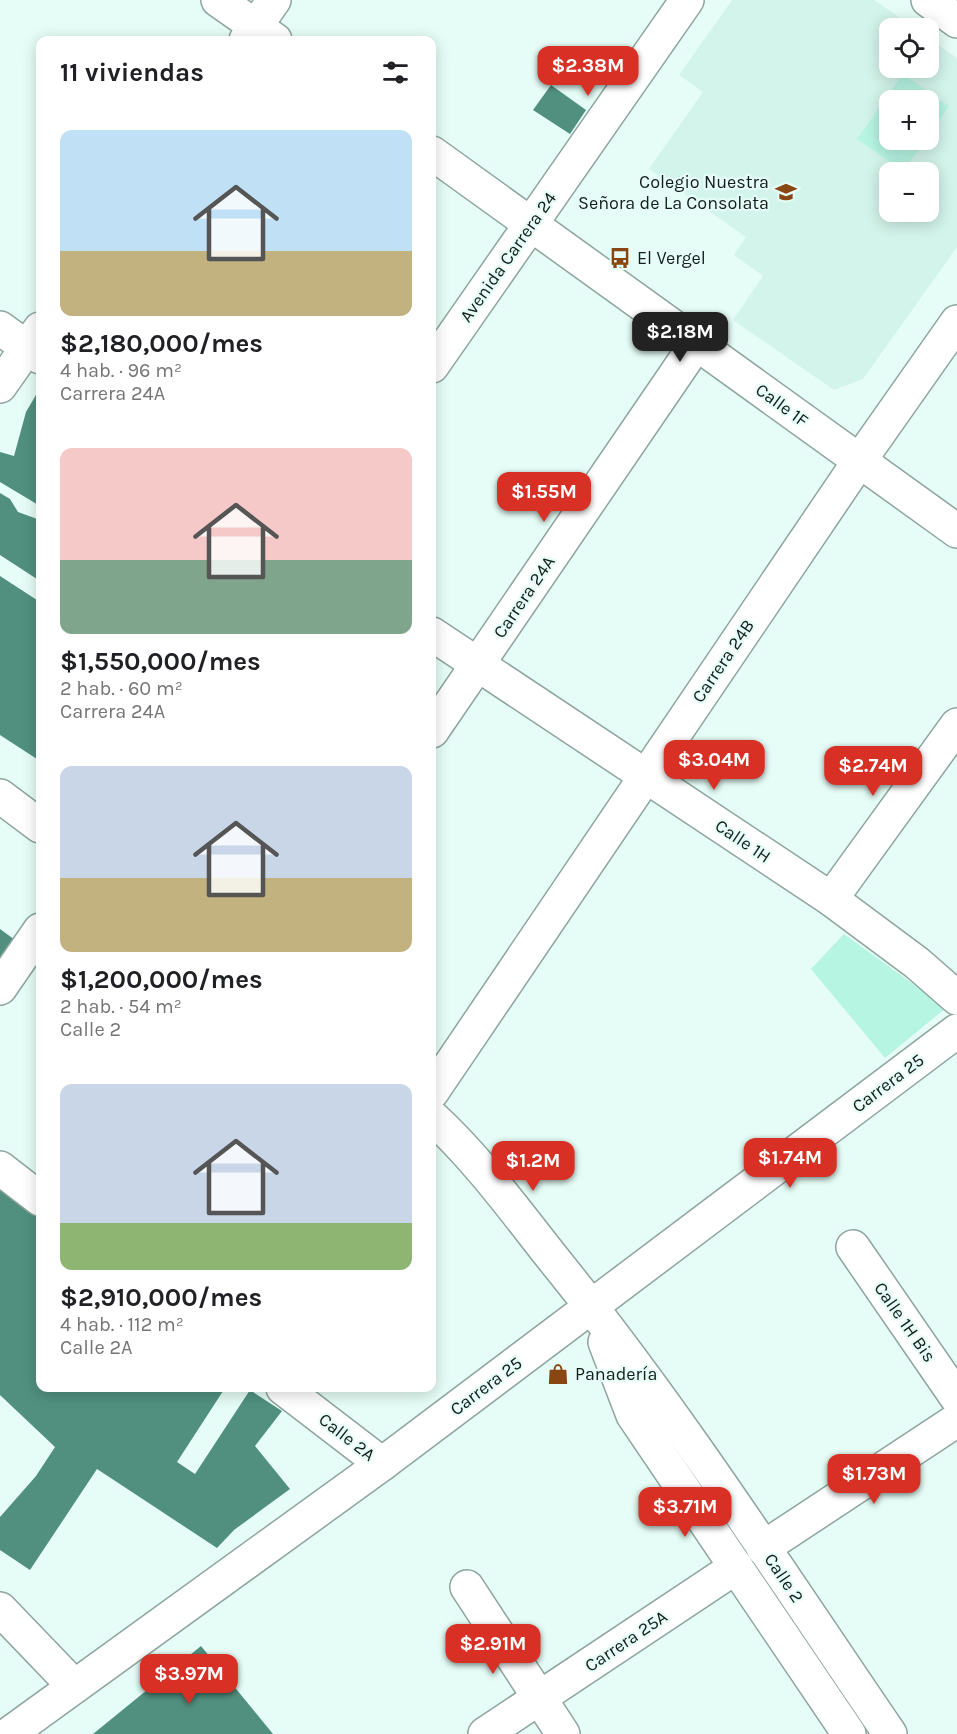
<!DOCTYPE html>
<html lang="es">
<meta charset="utf-8">
<style>
body{margin:0;font-family:Karla,sans-serif;background:#f2f2f2;color:#202124;height:100vh;display:flex;flex-direction:column;font-size:22px;white-space:nowrap}
*{box-sizing:border-box;margin:0}
p{font-size:20px;color:#757577}
.icon{flex:none;width:33px;height:33px;fill:none;stroke:currentColor;stroke-width:2;stroke-linecap:round;stroke-linejoin:round}
.map{position:relative;flex:1;overflow:hidden}
.sheet{position:absolute;left:36px;top:36px;width:400px;height:1356px;display:flex;flex-direction:column;background:#fff;border-radius:12px;box-shadow:0 3px 15px #0003}
.sheet>*{flex:none}
.fabs{position:absolute;left:879px;top:18px;display:grid;gap:12px}
.fabs a{display:grid;place-items:center;width:60px;height:60px;border-radius:12px;background:#fff;box-shadow:0 3px 15px #0003;font-size:30px}
.price{position:absolute;translate:-50% -51px;padding:0 14px;border-radius:12px;background:#d93025;color:#fff;font-size:20px;line-height:39px;filter:drop-shadow(0 2px 3px #0008)}
.price::after{content:'';position:absolute;left:50%;top:36px;width:18px;height:14px;margin-left:-9px;background:inherit;clip-path:polygon(0 0,100% 0,50% 100%)}
.price.current{background:#222;color:#fff}
ul{padding:0;list-style:none}
li{display:grid;align-content:center;gap:12px;height:318px;padding:0 24px}
li span{display:grid;place-items:center;height:186px;border-radius:12px;color:#555}
li>.icon{margin-inline-start:auto}
span .icon{width:108px;height:108px;fill:#fffc;stroke-width:1}
li b{font-size:26px}
h2{display:flex;justify-content:space-between;align-items:center;height:72px;padding:0 24px;font-size:26px}
.map>svg:first-child{display:block}
</style>
<div class="map">
<svg width="957" height="1734" viewBox="0 0 957 1734">
<rect width="100%" height="100%" fill="#e5fdf6"/>
<path fill="#d3f4ea" fill-rule="evenodd" d="M732 0H874L915 28H890V68H928L929 38 957 58V247L863 379 834 390 733 320 763 276 734 255 746 237 649 169 703 92 679 75ZM890 100H928V140H890ZM890 172H928V212H890Z"/>
<g fill="#b7f5e3">
<path d="M903 74 949 106 929 135 928 100H890V140H926L903 171 857 139Z"/>
<path d="M844 934 946 1008 885 1058 811 969Z"/>
</g>
<g fill="#51907f">
<path d="M551 85 586 110 570 134 533 110Z"/>
<path d="M40 388V506L0 482V452L14 456 26 412Z"/>
<path d="M0 493 10 499 18 512 40 520V581L0 555Z"/>
<path d="M0 576 40 602V761L0 735Z"/>
<path d="M0 929 15 940 0 958Z"/>
<path d="M0 1187 40 1214V1388H225L177 1462 195 1474 250 1390 282 1411 255 1446 290 1489 234 1530 217 1548 97 1469 30 1570 0 1550V1517L36 1476 55 1447 0 1395Z"/>
<path d="M201 1646 273 1734H93Z"/>
</g>
<g fill="none" stroke-linecap="round" stroke-linejoin="round">
<defs>
<g id="minor">
<path d="M218 0 275 40"/>
<path d="M928 0 957 21"/>
<path d="M246 40 274 0"/>
<path d="M432 153 957 531"/>
<path d="M0 328 40 357"/>
<path d="M0 386 40 329"/>
<path d="M432 634 831 899 917 963 957 998"/>
<path d="M432 731 697 343"/>
<path d="M0 796 40 826"/>
<path d="M831 899 957 725"/>
<path d="M432 1092 860 460 957 322"/>
<path d="M432 1117C480 1161 518 1215 559 1266 679 1415 782 1576 890 1734"/>
<path d="M0 1168 40 1199"/>
<path d="M853 1247 957 1398"/>
<path d="M605 1342 633 1415 849 1734"/>
<path d="M283 1388 382 1464"/>
<path d="M763 1548 957 1420"/>
<path d="M467 1587 563 1734"/>
<path d="M0 1609 74 1686"/>
<path d="M9 1734 382 1464 957 1031"/>
<path d="M485 1734 736 1567"/>
</g>
<g id="major">
<path d="M432 366 687 0"/>
<path d="M0 988 40 930"/>
</g>
</defs>
<use href="#minor" stroke="#8ea59e" stroke-width="36"/>
<use href="#major" stroke="#8ea59e" stroke-width="36"/>
<use href="#minor" stroke="#fff" stroke-width="33"/>
<use href="#major" stroke="#fff" stroke-width="33"/>
</g>
<defs>
<symbol id="university-bare" viewBox="-9 -9 18 18"><path d="M0-5L7-2L0 1L-7-2ZM-4 1L0 2.5L4 1V4Q0 6-4 4Z" fill="#874612" stroke="#e5fdf6" stroke-width="2.5" paint-order="stroke"/></symbol>
<symbol id="bus-bare" viewBox="-9 -9 18 18"><path d="M-5-6H5V4H4V6H2V4H-2V6H-4V4H-5ZM-3.5-4V0h7V-4ZM-3.5 1.2v1.5H-2V1.2ZM2 1.2v1.5H3.5V1.2Z" fill="#874612" stroke="#e5fdf6" stroke-width="2.5" paint-order="stroke"/></symbol>
<symbol id="shop-bare" viewBox="-9 -9 18 18"><path d="M-5-2.5h2.3a2.7 3.5 0 0 1 5.4 0H5L5.5 6h-11ZM-1.5-2.5h3a1.5 2.3 0 0 0-3 0Z" fill="#874612" stroke="#e5fdf6" stroke-width="2.5" paint-order="stroke"/></symbol>
</defs>
<g fill-rule="evenodd">
<use href="#university-bare" x="771" y="177" width="30" height="30"/>
<use href="#bus-bare" x="605" y="243" width="30" height="30"/>
<use href="#shop-bare" x="543" y="1359" width="30" height="30"/>
</g>
<g text-anchor="middle" dominant-baseline="central" stroke-width="4.5" stroke-linejoin="round" paint-order="stroke">
<g font-size="18" fill="#141d1a" stroke="#e5fdf6" text-anchor="start">
<text x="769" y="182" text-anchor="end">Colegio Nuestra<tspan x="769" dy="21">Señora de La Consolata</tspan></text>
<text x="637" y="258">El Vergel</text>
<text x="575" y="1374">Panadería</text>
</g>
<g font-size="18" fill="#141d1a" stroke="#e5fdf6">
<text transform="translate(508 257) rotate(-55)">Avenida Carrera 24</text>
<text transform="translate(782 405) rotate(36)">Calle 1F</text>
<text transform="translate(524 597) rotate(-56)">Carrera 24A</text>
<text transform="translate(723 661) rotate(-56)">Carrera 24B</text>
<text transform="translate(743 841) rotate(34)">Calle 1H</text>
<text transform="translate(888 1083) rotate(-37)">Carrera 25</text>
<text transform="translate(905 1322) rotate(55)">Calle 1H Bis</text>
<text transform="translate(486 1386) rotate(-37)">Carrera 25</text>
<text transform="translate(347 1437) rotate(38)">Calle 2A</text>
<text transform="translate(784 1578) rotate(56)">Calle 2</text>
<text transform="translate(626 1641) rotate(-34)">Carrera 25A</text>
</g>
</g>
</svg>
<div class="fabs">
<a><svg class="icon" aria-label="locate" viewBox="0 0 24 24"><circle cx="12" cy="12" r="6"/><path d="M12 2v4M12 18v4M2 12h4M18 12h4"/></svg></a>
<a>+</a>
<a>−</a>
</div>
<b class="price" style="left:588px;top:97px">$2.38M</b>
<b class="price current" style="left:680px;top:363px">$2.18M</b>
<b class="price" style="left:544px;top:523px">$1.55M</b>
<b class="price" style="left:714px;top:791px">$3.04M</b>
<b class="price" style="left:873px;top:797px">$2.74M</b>
<b class="price" style="left:790px;top:1189px">$1.74M</b>
<b class="price" style="left:533px;top:1192px">$1.2M</b>
<b class="price" style="left:874px;top:1505px">$1.73M</b>
<b class="price" style="left:685px;top:1538px">$3.71M</b>
<b class="price" style="left:493px;top:1675px">$2.91M</b>
<b class="price" style="left:189px;top:1705px">$3.97M</b>
<section class="sheet">
<h2>11 viviendas<svg class="icon" aria-label="filters" viewBox="0 0 24 24"><path d="M4 7h16M4 17h16"/><circle cx="9" cy="7" r="2"/><circle cx="15" cy="17" r="2"/></svg></h2>
<ul>
<li><span style="background:linear-gradient(#bfe0f5 65%,#c2b280 0)"><svg class="icon" aria-label="home" viewBox="0 0 24 24"><path d="M3 11l9-7 9 7M6 9v11h12V9"/></svg></span><div><b>$2,180,000/mes</b><p>4 hab. · 96 m²</p><p>Carrera 24A</p></div></li>
<li><span style="background:linear-gradient(#f6c9c9 60%,#7fa58c 0)"><svg class="icon" aria-label="home" viewBox="0 0 24 24"><path d="M3 11l9-7 9 7M6 9v11h12V9"/></svg></span><div><b>$1,550,000/mes</b><p>2 hab. · 60 m²</p><p>Carrera 24A</p></div></li>
<li><span style="background:linear-gradient(#c9d6e8 60%,#c2b280 0)"><svg class="icon" aria-label="home" viewBox="0 0 24 24"><path d="M3 11l9-7 9 7M6 9v11h12V9"/></svg></span><div><b>$1,200,000/mes</b><p>2 hab. · 54 m²</p><p>Calle 2</p></div></li>
<li><span style="background:linear-gradient(#c9d6e8 75%,#8fb573 0)"><svg class="icon" aria-label="home" viewBox="0 0 24 24"><path d="M3 11l9-7 9 7M6 9v11h12V9"/></svg></span><div><b>$2,910,000/mes</b><p>4 hab. · 112 m²</p><p>Calle 2A</p></div></li>
</ul>
</section>
</div>
